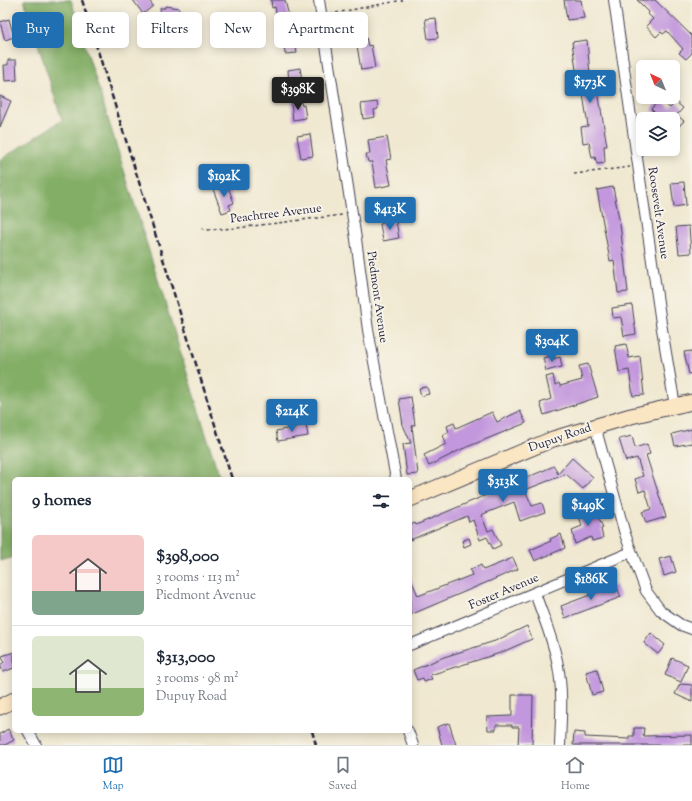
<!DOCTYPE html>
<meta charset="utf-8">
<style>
body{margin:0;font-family:"Sorts Mill Goudy",serif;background:#f2f2f3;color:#1f2937;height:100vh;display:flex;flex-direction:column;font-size:15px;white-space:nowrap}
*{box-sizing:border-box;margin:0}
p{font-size:13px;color:#747a83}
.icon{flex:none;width:22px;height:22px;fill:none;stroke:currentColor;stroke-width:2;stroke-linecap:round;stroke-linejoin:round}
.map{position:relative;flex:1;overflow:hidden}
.panel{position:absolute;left:12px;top:477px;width:400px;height:256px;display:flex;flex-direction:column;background:#fff;border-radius:6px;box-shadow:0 2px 10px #0003}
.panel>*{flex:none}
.banner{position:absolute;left:12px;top:12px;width:400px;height:36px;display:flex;gap:8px}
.needle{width:26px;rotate:317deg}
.fabs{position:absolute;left:636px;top:60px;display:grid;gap:8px}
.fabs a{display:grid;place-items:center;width:44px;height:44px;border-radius:6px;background:#fff;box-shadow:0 2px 10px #0003;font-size:20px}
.price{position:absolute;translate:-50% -34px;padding:0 9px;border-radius:4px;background:#1f6fb2;color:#fff;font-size:13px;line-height:26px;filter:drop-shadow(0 1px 2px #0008)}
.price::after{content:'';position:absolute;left:50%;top:24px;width:12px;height:9px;margin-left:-6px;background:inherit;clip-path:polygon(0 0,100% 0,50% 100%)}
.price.selected{background:#222;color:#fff}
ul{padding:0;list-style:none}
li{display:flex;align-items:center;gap:12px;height:100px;padding:0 20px}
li+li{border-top:1px solid #e0e1e3}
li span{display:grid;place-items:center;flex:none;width:112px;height:80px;border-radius:6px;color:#555}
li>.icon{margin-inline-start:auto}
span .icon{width:48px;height:48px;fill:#fffc;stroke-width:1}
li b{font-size:17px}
h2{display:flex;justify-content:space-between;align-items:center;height:48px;padding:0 20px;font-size:17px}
.tag{padding:0 14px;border-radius:6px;background:#fff;box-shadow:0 2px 10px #0003;font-size:14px;line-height:36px}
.tag.selected{background:#1f6fb2;color:#fff}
.tab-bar{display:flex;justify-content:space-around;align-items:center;height:56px;border-top:1px solid #e0e1e3;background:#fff;font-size:11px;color:#747a83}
.tab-bar a{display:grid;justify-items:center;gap:2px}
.tab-bar .selected{color:#1f6fb2}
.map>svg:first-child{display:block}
</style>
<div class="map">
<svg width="692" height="745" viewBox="0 0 692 745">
<rect width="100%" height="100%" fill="#f7f3e8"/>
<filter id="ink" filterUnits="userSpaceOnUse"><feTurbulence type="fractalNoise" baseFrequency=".025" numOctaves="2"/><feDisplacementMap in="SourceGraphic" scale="8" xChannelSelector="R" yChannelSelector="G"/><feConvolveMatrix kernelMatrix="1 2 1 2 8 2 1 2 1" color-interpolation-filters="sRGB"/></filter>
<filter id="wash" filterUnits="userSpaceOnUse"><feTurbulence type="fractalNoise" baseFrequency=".012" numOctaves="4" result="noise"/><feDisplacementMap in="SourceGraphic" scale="16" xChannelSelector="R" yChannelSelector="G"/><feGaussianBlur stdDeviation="0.9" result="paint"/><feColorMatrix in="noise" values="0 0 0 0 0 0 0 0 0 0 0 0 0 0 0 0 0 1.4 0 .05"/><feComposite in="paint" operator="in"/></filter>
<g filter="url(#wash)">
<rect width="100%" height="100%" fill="#f0e8d0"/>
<path fill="#83ae66" stroke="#526850" d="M24 0H71L220 479H14V557L0 561V160L62 120Z"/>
<g id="blocks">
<g fill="#c297dd">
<path d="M133 0H149L153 6 143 14Z"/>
<path d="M271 0H285L290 21 278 23 275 7 272 8Z"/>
<path d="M564 0H581L584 18 567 20Z"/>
<path d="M637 0H655L692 36V53L686 59 679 53 683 49 667 31 663 34 661 32 656 37 646 26 653 19 648 14 649 12Z"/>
<path d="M165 6 179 8V18H183V27H173V19H161L160 8H165Z"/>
<path d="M436 18 438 38 428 39 425 19Z"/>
<path d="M9 19 14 37 5 40 0 22Z"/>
<path d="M294 36 297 53 285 54 283 38Z"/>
<path d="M366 37 368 46 371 45 375 68 361 70 356 39Z"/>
<path d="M587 40 591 86 597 85 607 146H604L605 163 597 164 595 157 592 158 589 142 583 143 581 127 588 126 580 75H578V70H576L572 42Z"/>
<path d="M8 60H16L17 80 5 81 4 65H8Z"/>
<path d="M300 68 302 81 289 83 288 70Z"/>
<path d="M0 96 11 101 0 127Z"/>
<path d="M660 99 670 108 676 102 683 108 677 115 684 121 673 132V119H661L651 109Z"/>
<path d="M301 101 302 106 304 105 306 118 293 120 291 103Z"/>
<path d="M377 102 378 109 374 110 375 117 363 119 361 104Z"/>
<path d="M310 134 313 156 301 158 297 136Z"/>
<path d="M387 137 391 159 386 160 391 185 376 188 372 162H368L366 154H370L368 140Z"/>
<path d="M684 182 686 205 674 207 671 183Z"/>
<path d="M227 184 234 203 229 205 231 210 222 213 213 189Z"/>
<path d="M613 187 620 224 628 292 618 293 614 260 610 261 597 190Z"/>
<path d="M396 221 399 238 383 241 380 224Z"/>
<path d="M689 226 691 253 679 254 676 227Z"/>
<path d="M632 305 636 334 624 336 621 317 613 318 612 308Z"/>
<path d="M626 344 629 358 640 356 644 395 633 396 629 370 619 372 615 346Z"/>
<path d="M692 351V373L689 374 684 352Z"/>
<path d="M551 356 552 359 560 357 562 367 546 371 543 358Z"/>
<path d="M588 364 598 397 544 415 540 403 551 399 546 377 553 375 555 385 559 383 560 386 582 380 579 366Z"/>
<path d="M427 387 429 394 421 396 419 388Z"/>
<path d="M411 397 415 425 412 426 418 474 407 475 403 444 411 443 403 425 399 399Z"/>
<path d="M520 411 526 423 462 449 429 466 424 455 446 444 443 435 449 432 447 426 454 423 456 428 492 412 497 422Z"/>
<path d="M306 425 308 436 278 441 276 431Z"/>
<path d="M692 429V443L675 446 672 434Z"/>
<path d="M632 436 635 448 647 444 650 454 646 455 666 517 646 523 642 512 651 509 645 490 639 492 635 479 643 476 637 458 626 461 619 439Z"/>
<path d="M572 458 593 477 583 489 566 474 525 490 532 506 542 503 545 512 520 521 514 502 481 515 488 531 493 529 501 545 493 549 487 537 480 540 473 520 469 522 467 516 410 540V525L415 523 416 525 554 466 558 474Z"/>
<path d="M595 508 603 528 601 529 603 538 592 541 591 537 575 544 572 530 582 526 578 513Z"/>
<path d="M561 534 565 548 535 561 530 550 551 541 550 539Z"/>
<path d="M469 538 471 544 464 547 462 541Z"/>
<path d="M671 556 676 572 664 576 659 559Z"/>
<path d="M513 558 518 569 410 615V576L418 596 472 575 470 570 481 565 483 570Z"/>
<path d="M616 585 621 597 565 618 561 606Z"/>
<path d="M527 626 532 639 500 653 430 675 432 679 424 682 423 678 417 680 413 670 444 657 495 641Z"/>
<path d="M651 633 665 645 658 654 644 643Z"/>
<path d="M14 652V668L3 672 0 665 4 662 2 656Z"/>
<path d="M672 658 688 665 681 682 665 675Z"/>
<path d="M597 669 603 692 592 695 586 672Z"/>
<path d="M680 684 692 685V702L675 694Z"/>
<path d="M512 695H533L532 745H518L519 727H512V725H496V730H488L487 717 512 716Z"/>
<path d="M449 723 456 745H442L437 727Z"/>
<path d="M634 728H644L643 736 692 735V745H573L574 732 585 733V737L629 739V736H634Z"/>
<path d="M8 729 14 740 5 745H0V734Z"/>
</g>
</g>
</g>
<g filter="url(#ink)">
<use href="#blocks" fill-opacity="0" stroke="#414051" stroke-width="1"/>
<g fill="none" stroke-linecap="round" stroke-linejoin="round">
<defs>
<g id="street">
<path d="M319 0 356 239 368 330 396 479"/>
<path d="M614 0 661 323 675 406"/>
<path d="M595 426 625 534 646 591 661 611 681 625 692 629"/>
<path d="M535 593C543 617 554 641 558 666 563 691 561 719 560 745"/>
<path d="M410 645 631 552"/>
<path d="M28 731 36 745"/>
<path d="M408 731 413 745"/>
</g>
<g id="secondary">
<path d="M410 499 553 439 631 416 692 402"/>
<path d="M0 707 14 700"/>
</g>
</defs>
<use href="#street" stroke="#414051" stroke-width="12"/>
<use href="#secondary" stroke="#414051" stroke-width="17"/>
<g stroke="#414051" stroke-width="1.5" stroke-dasharray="3 3" stroke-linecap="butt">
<path d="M330 14 403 0"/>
<path d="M574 174 630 167"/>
<path d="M202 228 207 230 237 228 342 215"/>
</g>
<use href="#street" stroke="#fff" stroke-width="10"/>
<use href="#secondary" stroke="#fbe6c3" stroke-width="15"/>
<g stroke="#22223b" stroke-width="2.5" stroke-dasharray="6 3" stroke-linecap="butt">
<path d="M82 0 232 479"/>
<path d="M312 731 316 745"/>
</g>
</g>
</g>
<g text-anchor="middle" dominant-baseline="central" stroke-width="4" stroke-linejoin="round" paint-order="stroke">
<g font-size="12" fill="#22223b" stroke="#f7f3e8">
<text transform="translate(658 213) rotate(82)">Roosevelt Avenue</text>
<text transform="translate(276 214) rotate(-7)">Peachtree Avenue</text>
<text transform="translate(377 297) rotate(82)">Piedmont Avenue</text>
<text transform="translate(560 438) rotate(-19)">Dupuy Road</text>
<text transform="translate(504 592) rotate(-23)">Foster Avenue</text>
</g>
</g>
</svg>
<div class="fabs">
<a><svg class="needle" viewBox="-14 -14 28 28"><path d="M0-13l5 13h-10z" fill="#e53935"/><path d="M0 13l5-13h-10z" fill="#747a83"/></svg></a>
<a><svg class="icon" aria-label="layers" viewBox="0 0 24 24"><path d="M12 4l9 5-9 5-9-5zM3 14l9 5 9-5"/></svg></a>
</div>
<b class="price" style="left:590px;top:104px">$173K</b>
<b class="price selected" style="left:298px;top:111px">$398K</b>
<b class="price" style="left:224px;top:198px">$192K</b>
<b class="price" style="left:390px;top:231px">$413K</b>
<b class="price" style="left:552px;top:363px">$304K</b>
<b class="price" style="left:292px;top:433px">$214K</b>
<b class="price" style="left:503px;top:503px">$313K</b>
<b class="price" style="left:588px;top:527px">$149K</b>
<b class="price" style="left:591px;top:601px">$186K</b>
<div class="banner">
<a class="tag selected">Buy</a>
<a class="tag">Rent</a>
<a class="tag">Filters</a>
<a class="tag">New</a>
<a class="tag">Apartment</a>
</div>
<section class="panel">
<h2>9 homes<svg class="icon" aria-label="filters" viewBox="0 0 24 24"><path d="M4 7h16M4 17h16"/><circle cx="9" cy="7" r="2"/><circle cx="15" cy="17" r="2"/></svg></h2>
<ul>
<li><span style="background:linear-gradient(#f6c9c9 70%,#7fa58c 0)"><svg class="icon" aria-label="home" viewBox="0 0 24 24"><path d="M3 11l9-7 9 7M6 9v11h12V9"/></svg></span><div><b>$398,000</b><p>3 rooms · 113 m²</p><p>Piedmont Avenue</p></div></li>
<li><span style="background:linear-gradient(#dfe7d0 65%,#8fb573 0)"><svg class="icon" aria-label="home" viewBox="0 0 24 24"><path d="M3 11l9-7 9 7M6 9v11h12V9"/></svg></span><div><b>$313,000</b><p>3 rooms · 98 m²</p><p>Dupuy Road</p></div></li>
</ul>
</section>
</div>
<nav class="tab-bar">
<a class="selected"><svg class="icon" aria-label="map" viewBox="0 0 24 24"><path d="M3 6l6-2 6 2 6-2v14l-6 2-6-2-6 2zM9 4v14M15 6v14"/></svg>Map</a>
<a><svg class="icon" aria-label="saved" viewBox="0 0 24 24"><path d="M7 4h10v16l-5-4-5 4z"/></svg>Saved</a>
<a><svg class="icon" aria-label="home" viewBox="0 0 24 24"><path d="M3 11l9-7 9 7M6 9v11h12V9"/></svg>Home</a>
</nav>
